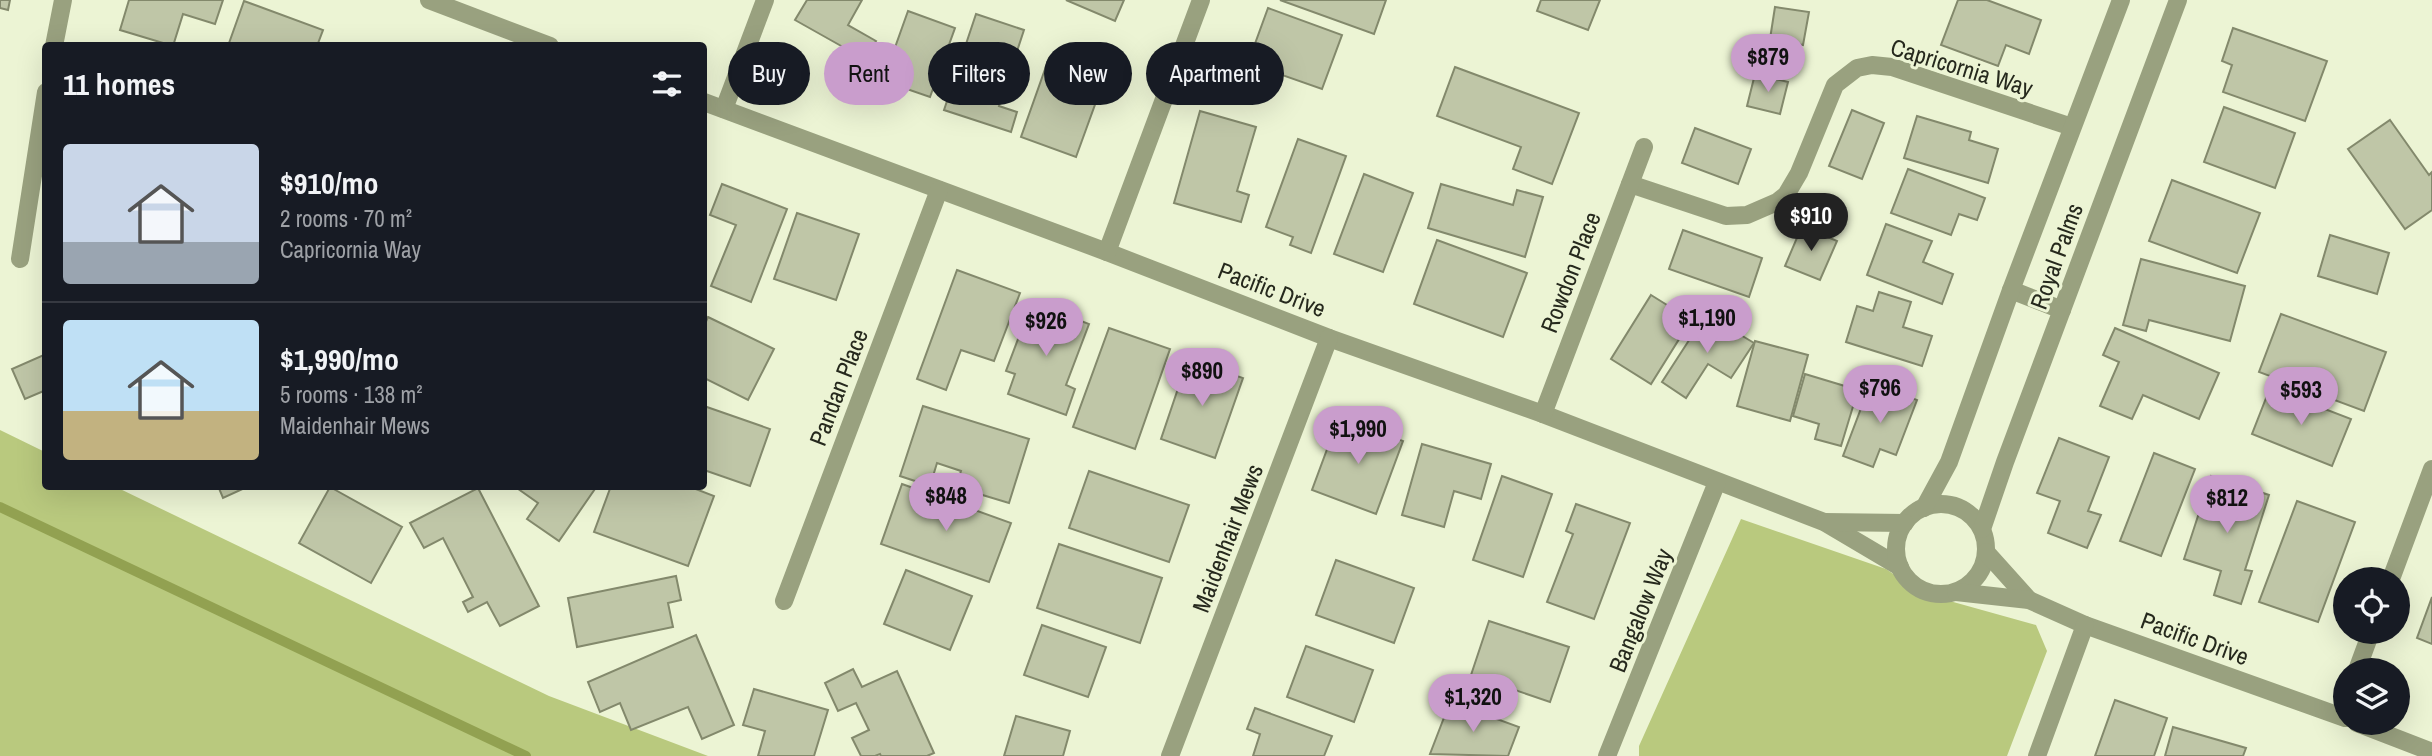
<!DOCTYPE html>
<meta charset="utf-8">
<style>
body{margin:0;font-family:"Archivo Narrow",sans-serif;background:#20242c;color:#f1f3f6;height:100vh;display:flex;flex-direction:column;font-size:26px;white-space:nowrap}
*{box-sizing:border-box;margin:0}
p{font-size:23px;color:#9ea1a6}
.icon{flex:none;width:38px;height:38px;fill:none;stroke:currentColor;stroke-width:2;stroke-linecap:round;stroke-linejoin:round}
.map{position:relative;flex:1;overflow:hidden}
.details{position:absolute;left:42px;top:42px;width:665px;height:448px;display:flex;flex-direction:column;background:#171b24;border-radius:7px;box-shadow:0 7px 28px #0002}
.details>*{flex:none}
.top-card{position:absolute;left:728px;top:42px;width:665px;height:63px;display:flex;gap:14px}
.tools{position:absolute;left:2333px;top:567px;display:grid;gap:14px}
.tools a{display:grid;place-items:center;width:77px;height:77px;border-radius:50%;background:#171b24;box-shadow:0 7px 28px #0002;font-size:35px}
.price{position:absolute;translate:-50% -60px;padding:0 16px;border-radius:24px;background:#c99dcc;color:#111;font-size:23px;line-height:46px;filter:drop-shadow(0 2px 4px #0008)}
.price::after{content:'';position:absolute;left:50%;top:42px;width:21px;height:16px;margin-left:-10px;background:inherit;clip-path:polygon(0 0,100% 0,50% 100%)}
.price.selected{background:#222;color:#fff}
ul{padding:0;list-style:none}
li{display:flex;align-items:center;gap:21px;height:175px;padding:0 21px}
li+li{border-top:2px solid #363941}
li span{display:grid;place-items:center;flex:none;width:196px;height:140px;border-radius:7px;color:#555}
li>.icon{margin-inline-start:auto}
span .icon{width:84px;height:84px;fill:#fffc;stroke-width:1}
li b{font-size:30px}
h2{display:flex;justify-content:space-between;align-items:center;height:84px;padding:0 21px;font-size:30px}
.chip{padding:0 24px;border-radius:32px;background:#171b24;box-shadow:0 7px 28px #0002;font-size:24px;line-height:63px}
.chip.selected{background:#c99dcc;color:#111}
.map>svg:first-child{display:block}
</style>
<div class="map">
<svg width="2432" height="756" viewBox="0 0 2432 756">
<rect width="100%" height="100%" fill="#ecf4d4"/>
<g fill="#b9c97e">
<path d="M0 430 45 452 46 486 116 487 549 696 708 756H0Z"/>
<path d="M1741 519 1886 569 1921 593 2036 625 2047 651 2007 756H1639V746Z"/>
</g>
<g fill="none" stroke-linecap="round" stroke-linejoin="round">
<path stroke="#92a151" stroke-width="10" d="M0 507 526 756"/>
</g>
<g fill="#bfc6a7" stroke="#83896c" stroke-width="2">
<path d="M0 0H10L8 10 0 8Z"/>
<path d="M129 0H223L215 24 183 14 173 46 120 30Z"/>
<path d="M807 0H862L848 25 876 41 857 72 835 60 843 47 795 20Z"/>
<path d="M1066 0H1124L1115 21Z"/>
<path d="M1280 0H1386L1374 34Z"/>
<path d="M1541 0H1600L1588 30 1537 11Z"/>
<path d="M1958 0H1987L2041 20 2029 54 2006 45 1998 66 1941 45Z"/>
<path d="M244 1 323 30 317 46H228Z"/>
<path d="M1775 7 1809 12 1803 45 1770 39Z"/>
<path d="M1268 8 1342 35 1322 89 1248 63Z"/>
<path d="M908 11 955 28 930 97 866 75 876 48 893 53Z"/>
<path d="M976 14 1024 30 999 106 1017 112 1011 132 944 110Z"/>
<path d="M2233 28 2327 61 2305 121 2223 92 2232 65 2222 61Z"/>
<path d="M1049 58 1105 77 1076 157 1021 137Z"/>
<path d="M1455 67 1579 113 1552 184 1513 169 1521 147 1437 116Z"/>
<path d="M1755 74 1788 82 1780 114 1747 106Z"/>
<path d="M2224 107 2295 133 2275 188 2204 162Z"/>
<path d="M1852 110 1884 123 1862 179 1829 166Z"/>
<path d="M1200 111 1256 127 1237 191 1249 195 1241 222 1174 203Z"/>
<path d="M1917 116 1971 132 1969 140 1998 149 1988 183 1904 158Z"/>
<path d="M2390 120 2429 175 2432 172V210L2405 229 2348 149Z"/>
<path d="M1695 128 1751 149 1738 184 1682 163Z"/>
<path d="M1298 139 1346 156 1311 253 1290 245 1293 237 1266 227Z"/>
<path d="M1908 169 1985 198 1977 220 1959 214 1951 235 1891 213Z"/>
<path d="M1364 174 1413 193 1383 272 1334 254Z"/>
<path d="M2172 180 2260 213 2237 273 2149 241Z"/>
<path d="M722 184 787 209 751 302 711 286 736 225 710 215Z"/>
<path d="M1441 184 1513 205 1517 190 1543 197 1525 257 1428 228Z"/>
<path d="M797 213 859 234 836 300 774 279Z"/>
<path d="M1886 224 1932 241 1923 262 1953 274 1942 304 1867 275Z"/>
<path d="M1802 226 1837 241 1820 280 1785 266Z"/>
<path d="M1683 230 1762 258 1749 297 1669 269Z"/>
<path d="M2330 235 2389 253 2377 294 2318 276Z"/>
<path d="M1437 240 1527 273 1503 337 1414 304Z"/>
<path d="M2141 259 2245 286 2230 341 2149 320 2146 331 2123 325Z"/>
<path d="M957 270 1020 293 994 361 961 350 946 390 917 379Z"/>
<path d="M1879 292 1911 302 1903 327 1932 336 1922 366 1846 342 1857 306 1873 311Z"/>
<path d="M1651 295 1691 320 1651 384 1611 359Z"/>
<path d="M1032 302 1089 324 1066 385 1075 389 1066 415 1008 394 1015 374 1006 371Z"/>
<path d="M1706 314 1754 343 1731 378 1708 364 1686 398 1662 382Z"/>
<path d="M2281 314 2386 352 2364 411 2259 372Z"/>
<path d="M708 317 774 349 748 400 704 378V326Z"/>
<path d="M1109 328 1170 349 1135 449 1073 427Z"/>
<path d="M2115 328 2219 373 2199 419 2143 395 2132 419 2100 406 2119 362 2103 355Z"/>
<path d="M1755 341 1808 355 1790 421 1737 406Z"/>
<path d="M46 354V390L25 399 12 369Z"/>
<path d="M1188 359 1243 378 1215 458 1161 439Z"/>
<path d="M1805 374 1858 390 1841 446 1815 439 1819 424 1793 416Z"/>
<path d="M1871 382 1917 400 1896 455 1880 449 1873 467 1843 456Z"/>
<path d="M2270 388 2351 419 2332 466 2252 434Z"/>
<path d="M704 406 770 429 750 486 704 470Z"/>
<path d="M923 406 1029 439 1009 503 956 487 961 471 937 463 930 486 900 476Z"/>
<path d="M1339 417 1403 441 1376 514 1312 490Z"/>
<path d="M2059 438 2109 457 2088 511 2101 515 2087 548 2048 533 2060 501 2037 493Z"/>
<path d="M1422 444 1491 464 1481 499 1454 491 1444 527 1402 515Z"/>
<path d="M2154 453 2195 469 2161 556 2120 541Z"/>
<path d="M1089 471 1189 505 1169 562 1069 528Z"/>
<path d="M1502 476 1552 494 1523 577 1473 560Z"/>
<path d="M2211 476 2269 495 2245 570 2252 571 2241 604 2214 595 2221 571 2184 559Z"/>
<path d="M902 484 1011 523 989 582 881 544Z"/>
<path d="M218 486H249L223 498Z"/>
<path d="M514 486H597L559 541 527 519 538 503Z"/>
<path d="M611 486H688L714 496 688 566 594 532Z"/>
<path d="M330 487 402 527 371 583 299 543Z"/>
<path d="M478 488 539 606 500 626 487 602 468 612 463 602 473 597 443 538 424 548 410 523Z"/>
<path d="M2297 501 2355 522 2318 622 2259 602Z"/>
<path d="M1576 504 1630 523 1594 619 1547 602 1573 534 1566 531Z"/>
<path d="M1059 544 1162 578 1140 643 1037 608Z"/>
<path d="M1336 560 1414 588 1394 643 1316 615Z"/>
<path d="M906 570 972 596 950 650 884 624Z"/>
<path d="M676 576 681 600 668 603 673 627 577 647 568 598Z"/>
<path d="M2432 597V644L2417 638Z"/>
<path d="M1489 621 1569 647 1550 702 1471 675Z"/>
<path d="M1042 625 1106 647 1088 697 1024 675Z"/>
<path d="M696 635 734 725 702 739 688 707 631 730 620 703 600 712 588 682Z"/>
<path d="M1306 646 1373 670 1354 722 1287 697Z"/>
<path d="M853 669 862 687 897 671 934 753 927 756H881L880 754 875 756H861L852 738 869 730 856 703 838 711 825 683Z"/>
<path d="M754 689 828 710 814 756H758L765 731 743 725Z"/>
<path d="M2115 700 2167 718 2154 756H2095Z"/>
<path d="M1450 702 1519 727 1508 756 1430 754Z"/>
<path d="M1255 708 1332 736 1324 756H1253L1260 734 1247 729Z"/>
<path d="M1016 716 1070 731 1063 756H1004Z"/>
<path d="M2173 727 2246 748 2243 756H2165Z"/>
</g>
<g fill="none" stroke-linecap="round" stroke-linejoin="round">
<g stroke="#99a17f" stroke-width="18">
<path d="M429 0 550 46"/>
<path d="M54 46 63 0"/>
<path d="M704 102 1107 252 1329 338 1543 414 1824 522 1900 567"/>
<path d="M724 109 765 0"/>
<path d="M1630 184 1726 216 1747 215 1777 202 1786 195 1799 173 1835 85 1857 68 1872 65 1892 67 2072 127"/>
<path d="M1107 252 1201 0"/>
<path d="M20 259 46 92"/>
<path d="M2011 290 2062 310"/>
<path d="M1543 414 1644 147"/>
<circle cx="1941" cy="549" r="45"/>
<path d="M1924 508 1949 462 2011 290 2121 0"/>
<path d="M1824 522 1905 523"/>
<path d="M1982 529 2005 462 2178 0"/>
<path d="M1986 552 2029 600"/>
<path d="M2391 579 2432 469"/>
<path d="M1956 592 2029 600 2085 625 2345 718"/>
<path d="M784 601 939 190"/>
<path d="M2357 670 2371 632"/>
<path d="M2357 723 2432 752"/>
<path d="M1170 756 1329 338"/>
<path d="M1607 756 1717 482"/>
<path d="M2037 756 2085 625"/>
</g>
</g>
<g text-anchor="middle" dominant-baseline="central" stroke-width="6" stroke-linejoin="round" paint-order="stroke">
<g font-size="24" fill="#26291d" stroke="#ecf4d4">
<text transform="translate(1962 67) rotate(17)">Capricornia Way</text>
<text transform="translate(2056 256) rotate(-70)">Royal Palms</text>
<text transform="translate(1570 272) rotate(-69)">Rowdon Place</text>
<text transform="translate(1272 289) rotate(21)">Pacific Drive</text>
<text transform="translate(838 387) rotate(-69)">Pandan Place</text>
<text transform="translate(1227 538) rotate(-69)">Maidenhair Mews</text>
<text transform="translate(1640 610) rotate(-68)">Bangalow Way</text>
<text transform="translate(2195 638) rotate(20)">Pacific Drive</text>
</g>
</g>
</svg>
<div class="tools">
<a><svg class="icon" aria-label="locate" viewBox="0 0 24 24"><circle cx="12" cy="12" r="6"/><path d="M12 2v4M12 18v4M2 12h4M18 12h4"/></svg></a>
<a><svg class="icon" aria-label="layers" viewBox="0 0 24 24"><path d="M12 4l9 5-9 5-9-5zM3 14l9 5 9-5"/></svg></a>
</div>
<b class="price" style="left:1768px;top:94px">$879</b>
<b class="price selected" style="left:1811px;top:253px">$910</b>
<b class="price" style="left:1707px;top:355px">$1,190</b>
<b class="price" style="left:1046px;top:358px">$926</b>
<b class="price" style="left:1202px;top:408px">$890</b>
<b class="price" style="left:1880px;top:425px">$796</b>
<b class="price" style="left:2301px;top:427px">$593</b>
<b class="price" style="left:1358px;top:466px">$1,990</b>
<b class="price" style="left:946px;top:533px">$848</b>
<b class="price" style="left:2227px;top:535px">$812</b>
<b class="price" style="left:1473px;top:734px">$1,320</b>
<div class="top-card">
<a class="chip">Buy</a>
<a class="chip selected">Rent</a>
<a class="chip">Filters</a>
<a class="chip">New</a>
<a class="chip">Apartment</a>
</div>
<section class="details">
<h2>11 homes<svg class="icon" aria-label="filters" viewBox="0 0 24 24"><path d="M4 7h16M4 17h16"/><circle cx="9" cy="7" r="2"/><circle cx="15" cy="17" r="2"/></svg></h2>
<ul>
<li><span style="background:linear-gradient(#c9d6e8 70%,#9aa5b1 0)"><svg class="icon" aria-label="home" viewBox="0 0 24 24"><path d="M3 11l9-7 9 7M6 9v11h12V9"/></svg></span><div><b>$910/mo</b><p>2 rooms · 70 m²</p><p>Capricornia Way</p></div></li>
<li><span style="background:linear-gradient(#bfe0f5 65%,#c2b280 0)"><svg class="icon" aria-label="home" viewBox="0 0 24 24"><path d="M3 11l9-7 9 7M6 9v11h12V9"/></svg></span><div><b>$1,990/mo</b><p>5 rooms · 138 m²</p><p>Maidenhair Mews</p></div></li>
</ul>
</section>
</div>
